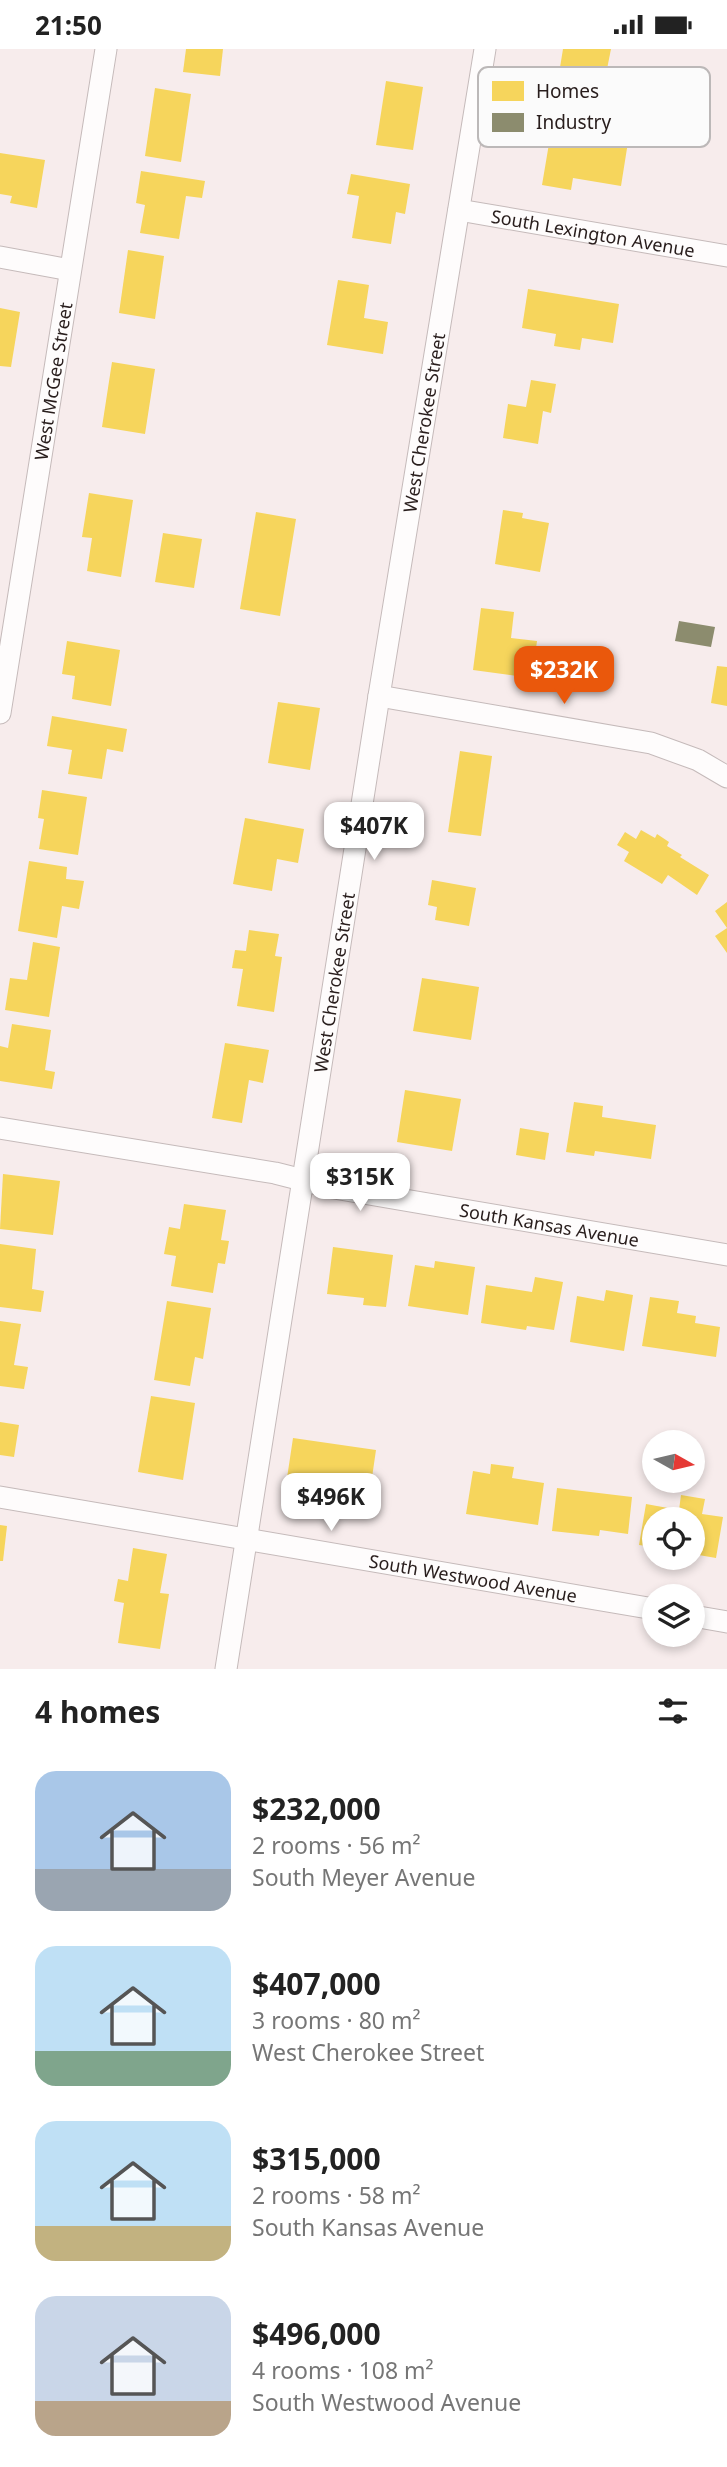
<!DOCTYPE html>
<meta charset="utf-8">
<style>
body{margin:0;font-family:"Noto Sans",sans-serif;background:#f2f2f2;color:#222;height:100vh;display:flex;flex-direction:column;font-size:26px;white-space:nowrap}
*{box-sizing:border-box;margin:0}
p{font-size:23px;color:#767676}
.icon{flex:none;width:38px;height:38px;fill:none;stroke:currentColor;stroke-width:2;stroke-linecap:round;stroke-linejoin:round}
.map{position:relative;height:1620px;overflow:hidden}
.sheet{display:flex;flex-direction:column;background:#fff;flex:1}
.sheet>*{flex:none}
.needle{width:46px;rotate:98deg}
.controls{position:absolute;left:642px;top:1381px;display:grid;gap:14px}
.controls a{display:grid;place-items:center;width:63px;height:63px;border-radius:50%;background:#fff;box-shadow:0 4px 10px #0003;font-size:35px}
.price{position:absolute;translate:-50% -60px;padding:0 16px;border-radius:14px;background:#fff;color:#222;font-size:23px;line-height:46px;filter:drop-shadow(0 2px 4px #0008)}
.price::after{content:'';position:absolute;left:50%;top:42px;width:21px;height:16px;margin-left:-10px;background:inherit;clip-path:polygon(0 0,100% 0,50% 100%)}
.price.current{background:#ea580c;color:#fff}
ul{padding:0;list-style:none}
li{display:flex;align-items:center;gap:21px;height:175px;padding:0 35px}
li span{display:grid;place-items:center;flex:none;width:196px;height:140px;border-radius:21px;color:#555}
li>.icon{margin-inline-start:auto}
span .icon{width:84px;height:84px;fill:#fffc;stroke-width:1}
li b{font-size:30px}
h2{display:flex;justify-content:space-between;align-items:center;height:84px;padding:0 35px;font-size:30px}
.status{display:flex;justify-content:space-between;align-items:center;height:49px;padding:0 35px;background:#fff;direction:ltr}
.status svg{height:19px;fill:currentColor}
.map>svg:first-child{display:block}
</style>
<div class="status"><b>21:50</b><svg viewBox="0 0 49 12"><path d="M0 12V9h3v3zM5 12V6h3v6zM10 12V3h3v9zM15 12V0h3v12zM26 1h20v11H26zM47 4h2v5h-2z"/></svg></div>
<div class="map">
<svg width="727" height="1620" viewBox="0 0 727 1620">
<rect width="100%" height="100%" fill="#f7ecec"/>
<g fill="#f6d55c">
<path d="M186 0H223L220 27 183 23Z"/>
<path d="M563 0H611L601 50 556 43Z"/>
<path d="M386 32 423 38 413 101 376 96Z"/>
<path d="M155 39 191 45 181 113 145 107Z"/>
<path d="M554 65 585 70 582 86 628 93 621 137 573 129 571 141 542 136Z"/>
<path d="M0 104 45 111 37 159 10 154 12 147 0 145Z"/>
<path d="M141 122 205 132 202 149 186 147 179 190 140 184 145 156 136 154Z"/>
<path d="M351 125 410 135 405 165 396 163 391 195 352 189 359 147 347 145Z"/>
<path d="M128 201 164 207 155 270 119 264Z"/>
<path d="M338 231 369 236 364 269 388 273 383 305 327 296Z"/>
<path d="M528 240 619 255 613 294 582 289 580 301 554 297 556 285 522 279Z"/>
<path d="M0 259 20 263 11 318 0 317Z"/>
<path d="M112 313 155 320 145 385 102 378Z"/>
<path d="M531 331 556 335 551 364 543 362 538 395 503 389 508 355 526 358Z"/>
<path d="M89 444 133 451 121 528 87 522 92 489 82 488Z"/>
<path d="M503 461 523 464 522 469 549 474 540 523 495 515Z"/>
<path d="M256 463 296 470 280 567 240 560Z"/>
<path d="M163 484 202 490 194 539 155 533Z"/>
<path d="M481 559 514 563 511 589 537 592 532 629 473 621Z"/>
<path d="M67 592 120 601 111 657 72 650 75 627 62 625Z"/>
<path d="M717 617 727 618V657L711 654Z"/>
<path d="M278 653 320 659 310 721 268 714Z"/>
<path d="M52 667 127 680 123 703 107 700 102 730 68 725 72 701 47 697Z"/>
<path d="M460 702 492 707 481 787 448 783Z"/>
<path d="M42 741 87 748 78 806 39 800 44 770 38 769Z"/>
<path d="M245 769 304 780 298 814 277 810 272 842 233 835Z"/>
<path d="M641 781 655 789 657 785 669 793 667 797 682 806 680 808 709 826 697 846 668 826 662 835 624 812 629 803 617 796 625 783 636 790Z"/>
<path d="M29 812 67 818 66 830 84 832 79 860 62 857 57 889 18 882Z"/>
<path d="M432 831 476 839 469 877 435 871 437 858 428 856Z"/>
<path d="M727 853V904L715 887 727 879 715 862Z"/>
<path d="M249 881 279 885 275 907 282 908 274 963 237 957 243 920 232 919 235 901 246 902Z"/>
<path d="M33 893 60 898 49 968 5 961 10 929 27 931Z"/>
<path d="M422 929 479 938 471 991 413 982Z"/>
<path d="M12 975 51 981 45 1021 55 1023 52 1040 0 1032V997L8 999Z"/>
<path d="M225 994 269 1001 263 1034 249 1031 242 1074 212 1069Z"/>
<path d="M405 1041 461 1050 452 1102 397 1093Z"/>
<path d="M574 1053 603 1057 602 1068 656 1076 651 1110 595 1102 594 1107 566 1103Z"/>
<path d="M520 1079 549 1084 545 1111 516 1106Z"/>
<path d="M3 1125 60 1132 53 1186 0 1180Z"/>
<path d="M184 1155 226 1161 221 1191 229 1192 225 1215 218 1214 213 1244 171 1237 176 1207 164 1205 169 1178 180 1180Z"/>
<path d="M0 1195 36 1200 32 1240 44 1242 41 1263 0 1258Z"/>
<path d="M333 1198 393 1206 386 1258 363 1256 364 1249 327 1245Z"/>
<path d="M435 1212 475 1218 468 1266 408 1257 415 1216 434 1219Z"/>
<path d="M535 1228 563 1233 554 1281 527 1277 526 1281 481 1274 486 1236 532 1243Z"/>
<path d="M606 1241 633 1246 624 1302 570 1293 577 1247 604 1252Z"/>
<path d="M650 1248 679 1252 677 1264 696 1267 695 1274 720 1278 716 1308 642 1297Z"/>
<path d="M167 1252 211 1259 203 1310 195 1308 190 1337 154 1331Z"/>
<path d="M0 1272 21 1275 14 1316 28 1318 24 1340 0 1337Z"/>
<path d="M151 1347 195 1354 183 1431 138 1423Z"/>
<path d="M0 1373 19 1376 14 1408 0 1406Z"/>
<path d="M293 1389 376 1401 369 1449 309 1440V1433L287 1429Z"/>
<path d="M491 1415 514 1418 512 1429 544 1434 538 1476 466 1465 473 1422 490 1425Z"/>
<path d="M557 1439 632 1448 628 1485 600 1481 599 1487 552 1482Z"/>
<path d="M681 1446 705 1450 702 1465 723 1468 716 1509 693 1505V1470H654V1498L639 1496 646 1455 679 1461Z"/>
<path d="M0 1476 7 1477 3 1512H0Z"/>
<path d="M133 1499 167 1505 160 1544 169 1545 160 1600 118 1594 124 1554 114 1552 118 1530 128 1532Z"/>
</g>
<path fill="#8c8c6e" d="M679 572 715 578 711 598 675 592Z"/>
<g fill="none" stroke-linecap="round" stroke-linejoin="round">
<defs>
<g id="street">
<path id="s1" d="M459 161 727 207"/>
<path d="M0 208 70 221"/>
<path d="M379 647 651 694 698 711 727 728"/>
<path id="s2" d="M0 664 106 0"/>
<path id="s3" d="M0 1079 275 1124 334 1139 727 1206"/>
<path id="s4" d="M0 1448 654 1560"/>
<path d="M693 1567 727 1573"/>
<path id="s5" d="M226 1620 379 647 485 0"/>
</g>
</defs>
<use href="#street" stroke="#c5baba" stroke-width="23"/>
<use href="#street" stroke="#fefcfc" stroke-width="21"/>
</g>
<g text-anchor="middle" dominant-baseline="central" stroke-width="7" stroke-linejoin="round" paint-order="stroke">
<g font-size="18" fill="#281d1c" stroke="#fbfbfb">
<text stroke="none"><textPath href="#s1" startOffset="136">South Lexington Avenue</textPath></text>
<text stroke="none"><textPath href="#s2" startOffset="336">West McGee Street</textPath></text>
<text stroke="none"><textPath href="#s5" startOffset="1262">West Cherokee Street</textPath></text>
<text stroke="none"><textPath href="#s5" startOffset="695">West Cherokee Street</textPath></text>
<text stroke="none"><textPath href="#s3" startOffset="558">South Kansas Avenue</textPath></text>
<text stroke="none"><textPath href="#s4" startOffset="480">South Westwood Avenue</textPath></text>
</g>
</g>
<rect x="478" y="18" width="232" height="80" rx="10" fill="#fbfbfb" stroke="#bcb8b8" stroke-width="2"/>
<rect x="492" y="32" width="32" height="20" fill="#f6d55c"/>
<rect x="492" y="64" width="32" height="19" fill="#8c8c6e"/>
<g font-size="19" fill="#281d1c">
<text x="536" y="49">Homes</text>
<text x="536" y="80">Industry</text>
</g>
</svg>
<div class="controls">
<a><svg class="needle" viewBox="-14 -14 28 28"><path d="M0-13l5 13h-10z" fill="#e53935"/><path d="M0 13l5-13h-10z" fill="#767676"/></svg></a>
<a><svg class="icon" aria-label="locate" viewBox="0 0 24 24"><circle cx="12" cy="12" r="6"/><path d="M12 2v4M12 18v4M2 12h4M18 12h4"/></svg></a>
<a><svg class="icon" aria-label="layers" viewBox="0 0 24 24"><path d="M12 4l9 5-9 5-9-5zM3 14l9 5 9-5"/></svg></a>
</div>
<b class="price current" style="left:564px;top:657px">$232K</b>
<b class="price" style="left:374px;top:813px">$407K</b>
<b class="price" style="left:360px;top:1164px">$315K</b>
<b class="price" style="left:331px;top:1484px">$496K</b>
</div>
<section class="sheet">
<h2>4 homes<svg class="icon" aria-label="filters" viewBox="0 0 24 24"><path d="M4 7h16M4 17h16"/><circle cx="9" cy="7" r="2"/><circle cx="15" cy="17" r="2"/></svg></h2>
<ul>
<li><span style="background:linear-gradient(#a9c7e8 70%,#9aa5b1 0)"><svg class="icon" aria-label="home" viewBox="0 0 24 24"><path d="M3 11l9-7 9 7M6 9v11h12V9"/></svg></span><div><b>$232,000</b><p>2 rooms · 56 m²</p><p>South Meyer Avenue</p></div></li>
<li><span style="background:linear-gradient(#bfe0f5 75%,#7fa58c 0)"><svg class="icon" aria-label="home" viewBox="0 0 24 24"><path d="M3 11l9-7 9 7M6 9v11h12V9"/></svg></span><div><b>$407,000</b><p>3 rooms · 80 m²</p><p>West Cherokee Street</p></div></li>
<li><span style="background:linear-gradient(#bfe0f5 75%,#c2b280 0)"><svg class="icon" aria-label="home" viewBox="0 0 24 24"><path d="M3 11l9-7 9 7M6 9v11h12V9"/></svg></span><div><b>$315,000</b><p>2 rooms · 58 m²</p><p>South Kansas Avenue</p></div></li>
<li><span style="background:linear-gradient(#c9d6e8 75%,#b9a48a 0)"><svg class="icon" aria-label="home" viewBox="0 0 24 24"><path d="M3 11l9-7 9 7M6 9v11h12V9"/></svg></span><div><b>$496,000</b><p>4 rooms · 108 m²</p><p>South Westwood Avenue</p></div></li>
</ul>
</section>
